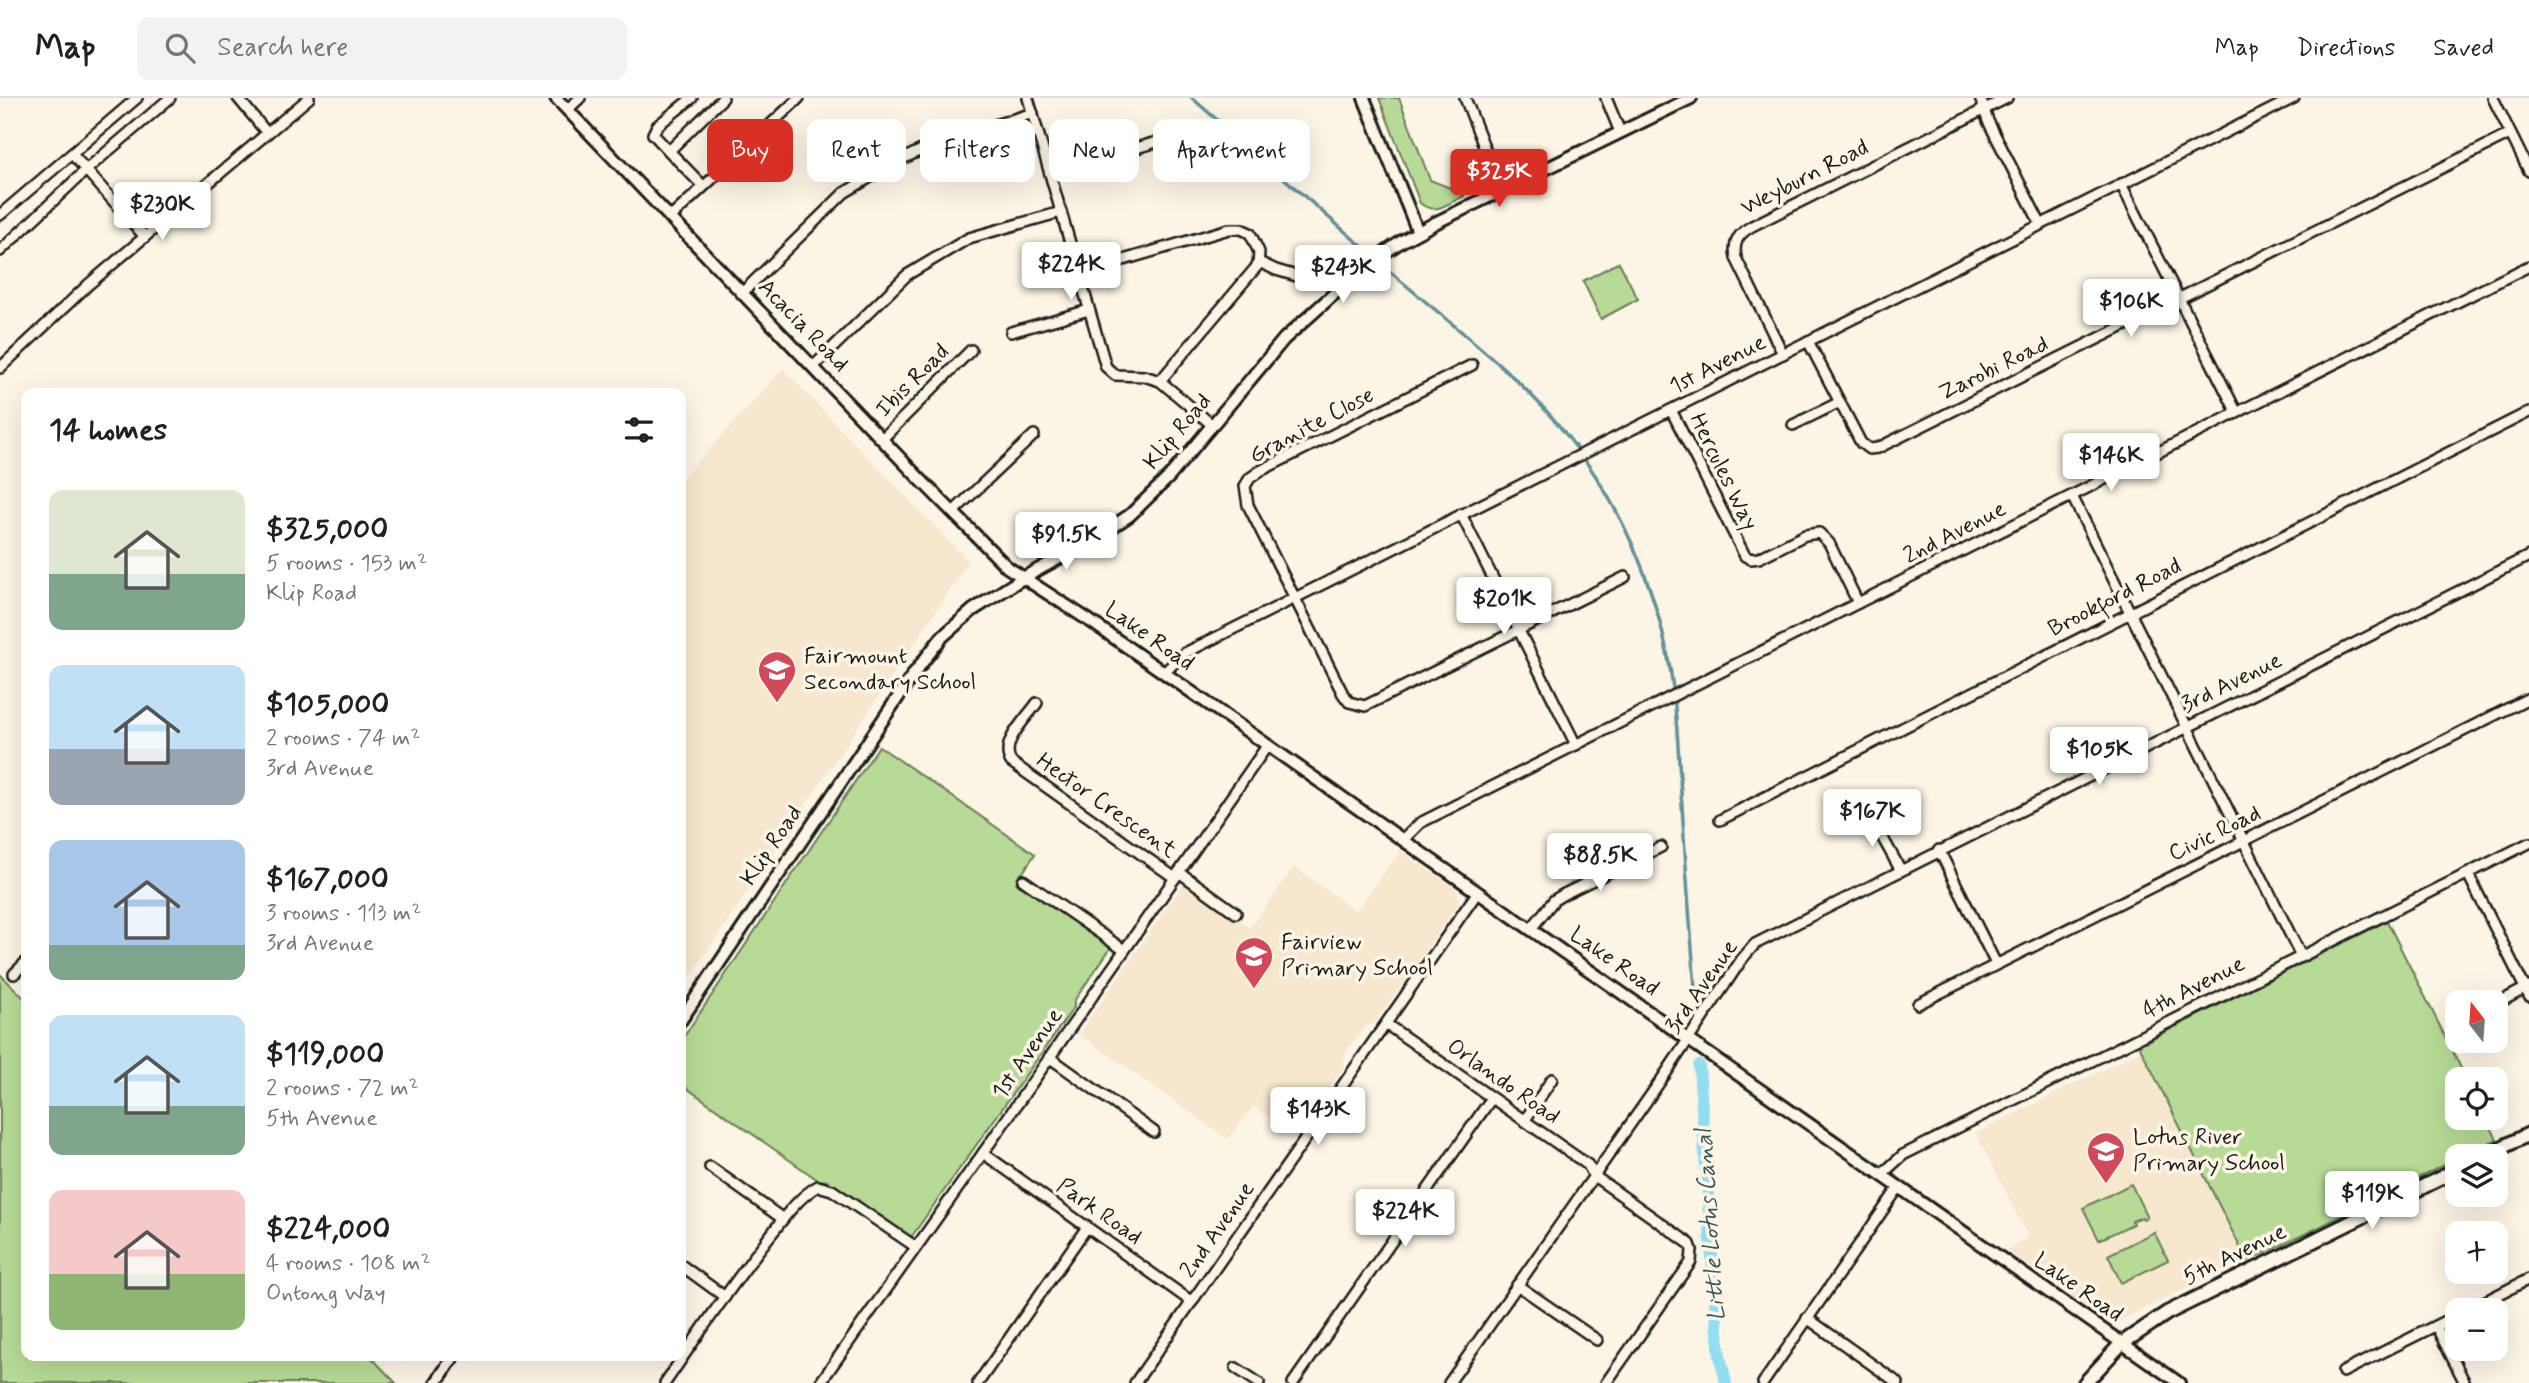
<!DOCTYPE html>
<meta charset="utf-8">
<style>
body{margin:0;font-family:Mynerve,sans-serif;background:#f2f2f2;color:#202124;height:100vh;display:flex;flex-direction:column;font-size:26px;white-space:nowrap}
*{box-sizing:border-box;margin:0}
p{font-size:23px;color:#757577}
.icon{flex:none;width:38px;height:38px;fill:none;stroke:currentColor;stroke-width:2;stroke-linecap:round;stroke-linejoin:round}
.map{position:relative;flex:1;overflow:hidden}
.drawer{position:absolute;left:21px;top:290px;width:665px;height:973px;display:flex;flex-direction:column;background:#fff;border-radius:14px;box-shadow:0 7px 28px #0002}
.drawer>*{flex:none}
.hud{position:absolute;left:707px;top:21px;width:665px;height:63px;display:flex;gap:14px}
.needle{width:46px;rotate:343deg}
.tools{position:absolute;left:2445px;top:892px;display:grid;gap:14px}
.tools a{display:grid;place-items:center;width:63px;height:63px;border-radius:14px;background:#fff;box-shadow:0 7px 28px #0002;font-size:35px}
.price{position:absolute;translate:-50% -60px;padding:0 16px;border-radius:7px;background:#fff;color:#222;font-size:23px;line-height:46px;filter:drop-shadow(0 2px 4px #0008)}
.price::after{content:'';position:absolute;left:50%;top:42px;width:21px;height:16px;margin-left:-10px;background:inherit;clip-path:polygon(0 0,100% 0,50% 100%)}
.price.active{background:#d93025;color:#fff}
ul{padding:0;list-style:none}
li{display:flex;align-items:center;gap:21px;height:175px;padding:0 28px}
li span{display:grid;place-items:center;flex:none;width:196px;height:140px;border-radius:14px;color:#555}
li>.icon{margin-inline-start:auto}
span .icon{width:84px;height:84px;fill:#fffc;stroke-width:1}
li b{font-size:30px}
h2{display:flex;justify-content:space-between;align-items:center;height:84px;padding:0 28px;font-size:30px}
.tag{padding:0 24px;border-radius:14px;background:#fff;box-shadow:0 7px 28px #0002;font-size:24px;line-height:63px}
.tag.active{background:#d93025;color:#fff}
header{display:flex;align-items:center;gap:42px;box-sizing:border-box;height:98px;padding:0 35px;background:#fff;border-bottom:2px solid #e0e0e0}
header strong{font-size:33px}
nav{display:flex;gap:38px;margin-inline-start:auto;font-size:24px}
.search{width:490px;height:63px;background:#f2f2f2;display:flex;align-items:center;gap:18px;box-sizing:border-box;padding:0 24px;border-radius:14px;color:#757577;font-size:26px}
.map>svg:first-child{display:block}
</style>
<header>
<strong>Map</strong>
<div class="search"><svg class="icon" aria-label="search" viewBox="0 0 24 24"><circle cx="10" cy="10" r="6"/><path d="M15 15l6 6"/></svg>Search here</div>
<nav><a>Map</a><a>Directions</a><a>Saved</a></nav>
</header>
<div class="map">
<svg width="2529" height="1285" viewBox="0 0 2529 1285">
<rect width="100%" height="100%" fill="#fcf5e5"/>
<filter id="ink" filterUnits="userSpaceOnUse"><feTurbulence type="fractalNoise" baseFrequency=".0143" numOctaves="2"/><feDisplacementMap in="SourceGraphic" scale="14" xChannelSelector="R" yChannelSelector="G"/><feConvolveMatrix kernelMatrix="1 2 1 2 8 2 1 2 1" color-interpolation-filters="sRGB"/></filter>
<g filter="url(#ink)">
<g fill="#f6e7ce">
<path d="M783 271 969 464 681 892V382Z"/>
<path d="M1400 753 1457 791 1458 806 1377 922 1363 931 1345 955 1342 971 1295 1038 1253 1008 1228 1041 1079 936 1184 785 1250 830 1294 769 1356 813Z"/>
<path d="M2142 952 2246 1161 2113 1226 2006 1152 2028 1139 1976 1035Z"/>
</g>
<g fill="#b7db96" stroke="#6a7c59" stroke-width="2">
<path d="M1379 0H1399L1430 82 1463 95 1464 98C1448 105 1435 118 1420 105Z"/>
<path d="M1619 164 1638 201 1601 221 1583 183Z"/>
<path d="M879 648 1035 756 1016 785 1025 792H1033L1110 846V851L1074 903V909L912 1138 904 1137 827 1083 818 1082 681 986V943Z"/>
<path d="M2387 823 2467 982H2457V1020H2486L2497 1041 2303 1137 2247 1163 2139 947Z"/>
<path d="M0 876 26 902V1258H370L396 1285H0Z"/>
<path d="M2131 1086 2147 1119 2143 1121 2142 1119 2132 1123 2133 1126 2099 1142 2083 1110Z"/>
<path d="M2154 1134 2168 1162 2121 1185 2108 1157Z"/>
</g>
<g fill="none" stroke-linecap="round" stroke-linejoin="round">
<g stroke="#62909b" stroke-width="3.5">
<path d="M1192 0 1366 152"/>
<path d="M1386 170C1446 223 1515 272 1565 335 1619 403 1655 484 1670 570 1678 615 1678 662 1682 707 1686 773 1691 838 1696 903"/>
</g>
<path stroke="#90deef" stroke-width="12" d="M1699 968 1715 1202 1720 1258 1726 1285"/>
<defs>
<g id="minor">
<path d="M238 0 267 35"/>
<path d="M1028 0 1106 269 1115 277 1144 278 1160 283 1211 326"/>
<path d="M1465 0 1501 92"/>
<path d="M1606 0 1620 34"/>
<path d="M1980 0 1988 23 2041 127"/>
<path d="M2493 0 2529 73"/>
<path d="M567 12 580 0"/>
<path d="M669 53 653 36 657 28 692 0"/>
<path d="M72 56 145 139"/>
<path d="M1050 76 1200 31"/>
<path d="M2121 86 2237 315"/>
<path d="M703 88 669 53 723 0"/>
<path d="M0 117 137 0"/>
<path d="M671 119 799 0"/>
<path d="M0 153 86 72 170 0"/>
<path d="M1259 164 1276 172 1300 179"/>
<path d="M1079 175 1229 131H1241L1250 135 1259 154 1258 167 1160 283"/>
<path d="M742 195 844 95 894 65 932 47 1033 15"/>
<path d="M1011 234 1089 212"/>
<path d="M1808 243 1861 345 1869 351 1878 350 2510 36"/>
<path d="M1783 256 1736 160C1733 144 1738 136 1752 128L2007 0"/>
<path d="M1472 267 1260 373 1250 380 1245 388 1248 407 1343 596 1349 604 1365 608 1625 479"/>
<path d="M813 269 907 177 969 140 1061 114"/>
<path d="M0 270 89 186 309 0"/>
<path d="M1671 312 1745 458 1751 461 1759 460 1805 437 1819 435 1829 445 1858 505"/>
<path d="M1793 327 1840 304"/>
<path d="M882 341 971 252"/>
<path d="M2072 398 2301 858"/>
<path d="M953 414 1034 337"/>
<path d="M1461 416 1576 647"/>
<path d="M1164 575 1183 556 2294 0"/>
<path d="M1037 605C1026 621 999 645 1011 664L1175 780"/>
<path d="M1870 717 1900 771"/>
<path d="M1720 722 2529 314"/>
<path d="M1403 742 1420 725 2529 168"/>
<path d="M1939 752 1996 866"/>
<path d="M1179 774 1236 815"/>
<path d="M2468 776 2529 898"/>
<path d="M1023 782 1124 852"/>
<path d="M1531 831 1554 802 1564 796 1661 749"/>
<path d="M14 876 26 864"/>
<path d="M1918 906 2529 600"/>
<path d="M2496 906 2528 889"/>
<path d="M1386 926 1588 1067 1594 1078 1690 1146 1692 1152 1691 1164 1606 1285"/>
<path d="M2453 927 2457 925"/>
<path d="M1049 959 1154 1034"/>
<path d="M1525 1022 1552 981"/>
<path d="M983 1055 1192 1204"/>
<path d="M710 1069 783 1121"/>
<path d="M1881 1077 1903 1057 2529 745"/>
<path d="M681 1167 725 1199"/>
<path d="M1517 1187 1597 1242"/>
<path d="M2466 1213 2529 1181"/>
<path d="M1807 1220 1898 1285"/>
<path d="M2436 1228 2465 1285"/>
<path d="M1236 1270 1259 1285"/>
<path d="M2343 1274 2457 1217"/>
<path d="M665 1285C700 1234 734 1183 773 1134 785 1118 800 1098 818 1088L832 1092 916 1149"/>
<path d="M820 1285 983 1055 1267 648"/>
<path d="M978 1285 1087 1129"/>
<path d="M1135 1285 1477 795"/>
<path d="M1293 1285 1491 1001"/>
<path d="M1449 1285 1664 978 1742 861 1755 846 2529 458"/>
<path d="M1763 1285 1899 1089"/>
</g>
<g id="tertiary">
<path d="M556 0 917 378 1007 469 1090 523 2179 1285"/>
<path d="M1364 0 1418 134"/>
<path d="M681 922 915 574 942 539 973 512 1023 480 1094 441 1130 417 1169 379 1284 241 1364 169 1402 143 1435 125 1691 0"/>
<path d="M436 1285 454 1258"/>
</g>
<g id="secondary">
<path d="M2483 1059 2529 1036"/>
<path d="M2085 1285 2121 1246 2167 1215 2457 1072"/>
</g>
</defs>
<use href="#minor" stroke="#1c1c1c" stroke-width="14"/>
<use href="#tertiary" stroke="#1c1c1c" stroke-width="16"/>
<use href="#secondary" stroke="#1c1c1c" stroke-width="18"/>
<use href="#minor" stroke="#fcf5e5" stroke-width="9"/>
<use href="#tertiary" stroke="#fcf5e5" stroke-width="10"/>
<use href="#secondary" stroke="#fcf5e5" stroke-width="12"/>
</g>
</g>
<defs>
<symbol id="school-pin" viewBox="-11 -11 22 30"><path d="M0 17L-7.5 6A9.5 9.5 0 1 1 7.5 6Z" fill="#d1495b" stroke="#fcf5e5"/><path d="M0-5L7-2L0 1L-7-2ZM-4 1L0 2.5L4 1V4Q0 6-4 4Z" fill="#fff"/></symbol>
</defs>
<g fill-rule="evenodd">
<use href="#school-pin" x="755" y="550" width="44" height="60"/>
<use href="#school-pin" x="1232" y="836" width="44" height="60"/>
<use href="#school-pin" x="2084" y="1031" width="44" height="60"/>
</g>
<g text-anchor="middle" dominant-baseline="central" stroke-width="7" stroke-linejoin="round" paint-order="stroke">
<g font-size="23" fill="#1c1c1c" stroke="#fcf5e5">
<text transform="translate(1805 80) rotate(-27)">Weyburn Road</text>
<text transform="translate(803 228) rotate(46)">Acacia Road</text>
<text transform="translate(1718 267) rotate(-27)">1st Avenue</text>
<text transform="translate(1994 271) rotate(-26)">Zarobi Road</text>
<text transform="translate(913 283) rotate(-45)">Ibis Road</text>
<text transform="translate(1312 328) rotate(-28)">Granite Close</text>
<text transform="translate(1178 334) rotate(-50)">Klip Road</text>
<text transform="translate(1723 374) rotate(64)">Hercules Way</text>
<text transform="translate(1955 435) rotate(-27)">2nd Avenue</text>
<text transform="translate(2115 500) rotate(-27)">Brookford Road</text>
<text transform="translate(1149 539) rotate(35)">Lake Road</text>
<text transform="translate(2232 585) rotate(-26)">3rd Avenue</text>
<text transform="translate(1106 708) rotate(35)">Hector Crescent</text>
<text transform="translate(2215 736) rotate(-26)">Civic Road</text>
<text transform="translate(772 748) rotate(-56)">Klip Road</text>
<text transform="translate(1614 864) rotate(35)">Lake Road</text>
<text transform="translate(1702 889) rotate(-55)">3rd Avenue</text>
<text transform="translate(2194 890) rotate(-27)">4th Avenue</text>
<text transform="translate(1028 956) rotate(-55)">1st Avenue</text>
<text transform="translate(1503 984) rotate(35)">Orlando Road</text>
<text transform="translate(1099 1114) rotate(35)">Park Road</text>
<text transform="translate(1218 1132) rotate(-55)">2nd Avenue</text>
<text transform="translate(2235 1157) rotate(-26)">5th Avenue</text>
<text transform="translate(2078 1190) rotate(35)">Lake Road</text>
</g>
<g font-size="23" fill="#1c1c1c" stroke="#fcf5e5" text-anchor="start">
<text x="804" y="559">Fairmount<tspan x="804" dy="26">Secondary School</tspan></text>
<text x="1281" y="845">Fairview<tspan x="1281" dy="26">Primary School</tspan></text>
<text x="2133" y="1040">Lotus River<tspan x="2133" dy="26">Primary School</tspan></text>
</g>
<g font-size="24" font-style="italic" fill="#3f565b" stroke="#fcf5e5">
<text transform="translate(1711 1127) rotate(-94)">Little Lotus Canal</text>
</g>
</g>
</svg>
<div class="tools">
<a><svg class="needle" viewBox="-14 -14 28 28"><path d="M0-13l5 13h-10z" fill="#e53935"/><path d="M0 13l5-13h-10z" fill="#757577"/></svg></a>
<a><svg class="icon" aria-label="locate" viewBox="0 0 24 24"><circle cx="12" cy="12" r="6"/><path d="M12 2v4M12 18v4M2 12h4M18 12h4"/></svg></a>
<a><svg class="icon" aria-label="layers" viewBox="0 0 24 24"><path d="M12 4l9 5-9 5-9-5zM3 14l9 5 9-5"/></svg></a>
<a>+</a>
<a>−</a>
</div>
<b class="price active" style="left:1499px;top:111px">$325K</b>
<b class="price" style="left:162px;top:144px">$230K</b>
<b class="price" style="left:1071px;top:204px">$224K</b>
<b class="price" style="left:1343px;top:207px">$243K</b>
<b class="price" style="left:2131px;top:241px">$106K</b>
<b class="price" style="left:2111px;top:395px">$146K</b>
<b class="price" style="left:1066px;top:474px">$91.5K</b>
<b class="price" style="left:1504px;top:539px">$201K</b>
<b class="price" style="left:2099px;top:689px">$105K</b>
<b class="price" style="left:1872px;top:751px">$167K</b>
<b class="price" style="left:1600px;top:795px">$88.5K</b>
<b class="price" style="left:1318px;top:1049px">$143K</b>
<b class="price" style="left:2372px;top:1133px">$119K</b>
<b class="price" style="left:1405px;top:1151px">$224K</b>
<div class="hud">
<a class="tag active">Buy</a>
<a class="tag">Rent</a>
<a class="tag">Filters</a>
<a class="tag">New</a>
<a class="tag">Apartment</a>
</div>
<section class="drawer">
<h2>14 homes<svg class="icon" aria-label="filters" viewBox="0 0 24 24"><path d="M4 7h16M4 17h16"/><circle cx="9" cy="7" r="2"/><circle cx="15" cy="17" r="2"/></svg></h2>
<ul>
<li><span style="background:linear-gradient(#dfe7d0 60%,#7fa58c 0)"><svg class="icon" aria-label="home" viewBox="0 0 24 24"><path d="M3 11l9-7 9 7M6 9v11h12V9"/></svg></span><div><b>$325,000</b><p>5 rooms · 153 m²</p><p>Klip Road</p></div></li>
<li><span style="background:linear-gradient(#bfe0f5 60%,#9aa5b1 0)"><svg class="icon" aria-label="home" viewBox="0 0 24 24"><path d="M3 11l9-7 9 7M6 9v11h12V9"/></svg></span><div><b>$105,000</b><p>2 rooms · 74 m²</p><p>3rd Avenue</p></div></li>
<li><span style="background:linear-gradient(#a9c7e8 75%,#7fa58c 0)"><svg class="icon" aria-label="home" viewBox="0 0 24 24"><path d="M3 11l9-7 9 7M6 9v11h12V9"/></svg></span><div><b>$167,000</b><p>3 rooms · 113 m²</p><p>3rd Avenue</p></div></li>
<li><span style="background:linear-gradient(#bfe0f5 65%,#7fa58c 0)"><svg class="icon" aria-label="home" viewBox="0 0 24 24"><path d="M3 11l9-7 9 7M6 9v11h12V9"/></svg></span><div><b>$119,000</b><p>2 rooms · 72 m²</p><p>5th Avenue</p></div></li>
<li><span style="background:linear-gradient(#f6c9c9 60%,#8fb573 0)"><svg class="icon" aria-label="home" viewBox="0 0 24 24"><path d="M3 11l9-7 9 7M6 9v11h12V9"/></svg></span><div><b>$224,000</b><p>4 rooms · 108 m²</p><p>Ontong Way</p></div></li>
</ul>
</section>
</div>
